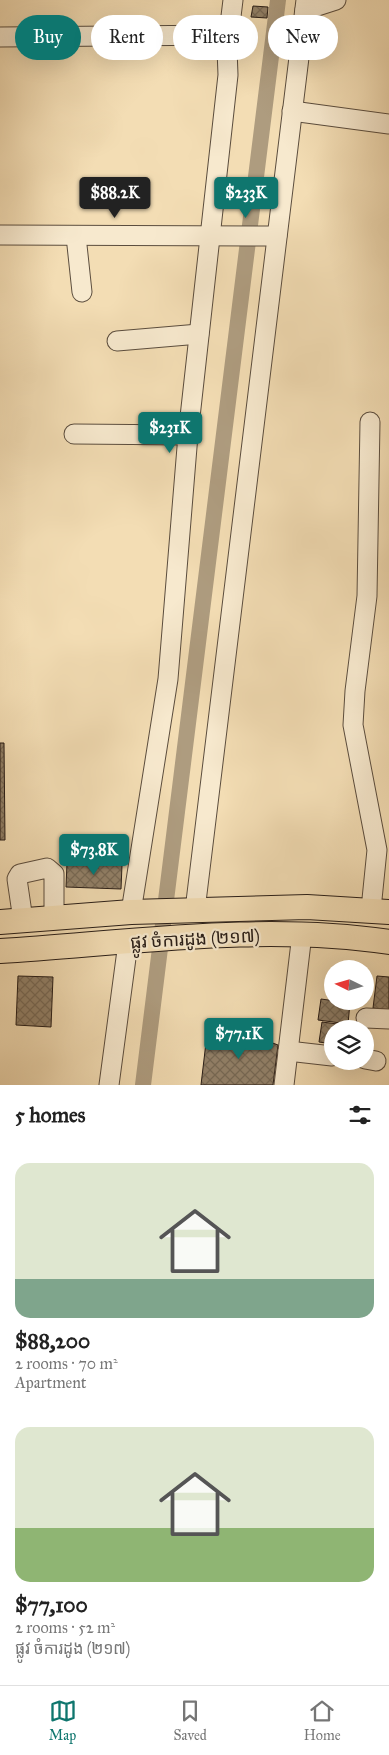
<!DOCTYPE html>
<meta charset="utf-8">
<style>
body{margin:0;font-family:"IM FELL Great Primer","Noto Sans Khmer",serif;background:#f6f6f6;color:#222;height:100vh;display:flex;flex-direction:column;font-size:19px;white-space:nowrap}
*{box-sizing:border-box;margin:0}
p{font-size:16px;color:#767676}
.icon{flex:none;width:28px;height:28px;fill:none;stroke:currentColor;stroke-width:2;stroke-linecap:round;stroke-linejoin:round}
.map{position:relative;height:1085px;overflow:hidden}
.side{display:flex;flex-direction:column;background:#fff;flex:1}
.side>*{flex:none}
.hud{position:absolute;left:15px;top:15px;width:360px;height:45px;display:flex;gap:10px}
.needle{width:32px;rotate:275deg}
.buttons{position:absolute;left:324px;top:960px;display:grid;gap:10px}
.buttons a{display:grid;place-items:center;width:50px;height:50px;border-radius:50%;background:#fff;box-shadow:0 5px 20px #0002;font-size:25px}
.price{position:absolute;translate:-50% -42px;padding:0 11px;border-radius:5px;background:#0f766e;color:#fff;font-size:16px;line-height:32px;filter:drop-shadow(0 1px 2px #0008)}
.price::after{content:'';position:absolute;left:50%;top:30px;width:15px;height:11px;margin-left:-8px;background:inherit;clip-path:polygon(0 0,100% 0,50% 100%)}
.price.selected{background:#222;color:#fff}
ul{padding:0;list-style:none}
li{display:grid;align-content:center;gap:10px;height:265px;padding:0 15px}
li span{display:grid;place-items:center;height:155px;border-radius:15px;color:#555}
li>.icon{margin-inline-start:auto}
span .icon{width:90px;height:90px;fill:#fffc;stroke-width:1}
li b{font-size:21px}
h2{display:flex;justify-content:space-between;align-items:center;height:60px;padding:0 15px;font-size:21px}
.tag{padding:0 18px;border-radius:22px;background:#fff;box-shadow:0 5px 20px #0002;font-size:18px;line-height:45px}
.tag.selected{background:#0f766e;color:#fff}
.dock{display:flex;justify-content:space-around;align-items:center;height:70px;border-top:1px solid #e0e0e0;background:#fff;font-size:14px;color:#767676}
.dock a{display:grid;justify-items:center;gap:2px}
.dock .selected{color:#0f766e}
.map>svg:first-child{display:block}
</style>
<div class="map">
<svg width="389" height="1085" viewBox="0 0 389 1085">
<defs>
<pattern id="building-cross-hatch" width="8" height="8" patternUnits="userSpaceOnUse" patternTransform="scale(1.25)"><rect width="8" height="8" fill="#928169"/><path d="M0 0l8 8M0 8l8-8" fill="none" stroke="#776955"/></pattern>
</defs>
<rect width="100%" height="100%" fill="#f3ddb4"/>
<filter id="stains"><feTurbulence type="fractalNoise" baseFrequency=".004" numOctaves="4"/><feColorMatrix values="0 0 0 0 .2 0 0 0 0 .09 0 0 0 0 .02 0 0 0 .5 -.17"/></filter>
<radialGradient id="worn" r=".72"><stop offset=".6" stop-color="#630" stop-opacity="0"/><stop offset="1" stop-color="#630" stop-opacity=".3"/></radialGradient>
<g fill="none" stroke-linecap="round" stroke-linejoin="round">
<path stroke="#ae9c7f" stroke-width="16" d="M143 1085 278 0"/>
</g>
<g fill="url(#building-cross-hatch)" stroke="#281d17">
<path d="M253 6 268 7 267 18 251 17Z"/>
<path d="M0 743H4L5 840H0Z"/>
<path d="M67 863 122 865 121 889 66 887Z"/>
<path d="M18 976 53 977 51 1027 16 1025Z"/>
<path d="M377 976 389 977V1010L373 1008Z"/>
<path d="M321 999 350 1003 348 1024 318 1020Z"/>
<path d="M322 1022 345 1025V1029H332V1044L319 1042Z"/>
<path d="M243 1032 278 1045 273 1085H201L207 1034Z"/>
</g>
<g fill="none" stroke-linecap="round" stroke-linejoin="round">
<defs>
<g id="minor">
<path d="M305 10 336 0"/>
<path d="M0 37 228 35"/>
<path d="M292 111 389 124"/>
<path d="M0 235 277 236"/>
<path d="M76 236 82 292"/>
<path d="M117 341 199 334"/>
<path d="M370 422 367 596 355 691 353 725 377 850 371 909"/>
<path d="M74 434 188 435"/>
<path d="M195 910 306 0"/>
<path d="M131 912 168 679 188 435 228 75 227 49 233 0"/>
<path d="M23 920 17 879 20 874 47 868 54 874V918"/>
<path d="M366 1018 389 1019"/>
<path d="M288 1051 332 1056"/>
<path d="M365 1059 376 1061"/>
<path d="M109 1085 128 943"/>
<path d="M284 1085 302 934"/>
</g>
<g id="major">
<path d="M0 922 131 912 307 907 389 912"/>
<path d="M0 951C128 943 262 923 389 942"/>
</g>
</defs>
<use href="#minor" stroke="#5b4d3e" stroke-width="21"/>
<use href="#major" stroke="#281d17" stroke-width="26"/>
<use href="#minor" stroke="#f7e9ce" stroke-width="19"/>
<use href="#major" stroke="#f3ddb4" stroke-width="24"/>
</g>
<g text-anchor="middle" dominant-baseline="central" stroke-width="4.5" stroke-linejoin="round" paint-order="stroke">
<g font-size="18" fill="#281d17" stroke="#f7e9ce">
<text transform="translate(195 939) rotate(-3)">ផ្លូវ ចំការដូង (២១៧)</text>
</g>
</g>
<rect width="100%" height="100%" filter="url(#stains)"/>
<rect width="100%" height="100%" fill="url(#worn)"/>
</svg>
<div class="buttons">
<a><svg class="needle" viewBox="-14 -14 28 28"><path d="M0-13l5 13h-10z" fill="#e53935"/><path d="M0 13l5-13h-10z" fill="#767676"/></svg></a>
<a><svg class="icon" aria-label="layers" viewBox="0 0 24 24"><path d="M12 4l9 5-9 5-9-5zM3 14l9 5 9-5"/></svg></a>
</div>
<b class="price selected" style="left:115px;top:219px">$88.2K</b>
<b class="price" style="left:246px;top:219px">$233K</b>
<b class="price" style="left:170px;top:454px">$231K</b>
<b class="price" style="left:94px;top:876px">$73.8K</b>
<b class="price" style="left:239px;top:1060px">$77.1K</b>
<div class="hud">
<a class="tag selected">Buy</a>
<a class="tag">Rent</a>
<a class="tag">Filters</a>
<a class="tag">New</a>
</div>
</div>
<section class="side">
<h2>5 homes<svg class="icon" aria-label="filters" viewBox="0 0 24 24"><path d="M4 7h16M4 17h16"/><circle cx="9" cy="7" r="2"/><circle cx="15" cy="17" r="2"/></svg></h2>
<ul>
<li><span style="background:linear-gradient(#dfe7d0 75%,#7fa58c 0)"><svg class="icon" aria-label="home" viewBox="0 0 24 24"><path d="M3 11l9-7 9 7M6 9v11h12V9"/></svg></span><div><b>$88,200</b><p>2 rooms · 70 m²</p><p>Apartment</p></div></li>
<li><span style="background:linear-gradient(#dfe7d0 65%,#8fb573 0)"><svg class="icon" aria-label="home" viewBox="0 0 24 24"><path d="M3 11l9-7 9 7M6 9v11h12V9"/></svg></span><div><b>$77,100</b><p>2 rooms · 52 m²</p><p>ផ្លូវ ចំការដូង (២១៧)</p></div></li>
</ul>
</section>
<nav class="dock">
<a class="selected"><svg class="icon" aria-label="map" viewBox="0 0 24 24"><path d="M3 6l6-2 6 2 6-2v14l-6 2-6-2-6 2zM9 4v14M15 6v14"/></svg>Map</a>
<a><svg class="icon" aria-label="saved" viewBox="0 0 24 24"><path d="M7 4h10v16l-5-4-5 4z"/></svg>Saved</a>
<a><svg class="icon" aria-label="home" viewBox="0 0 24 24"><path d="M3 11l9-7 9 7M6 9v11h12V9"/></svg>Home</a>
</nav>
